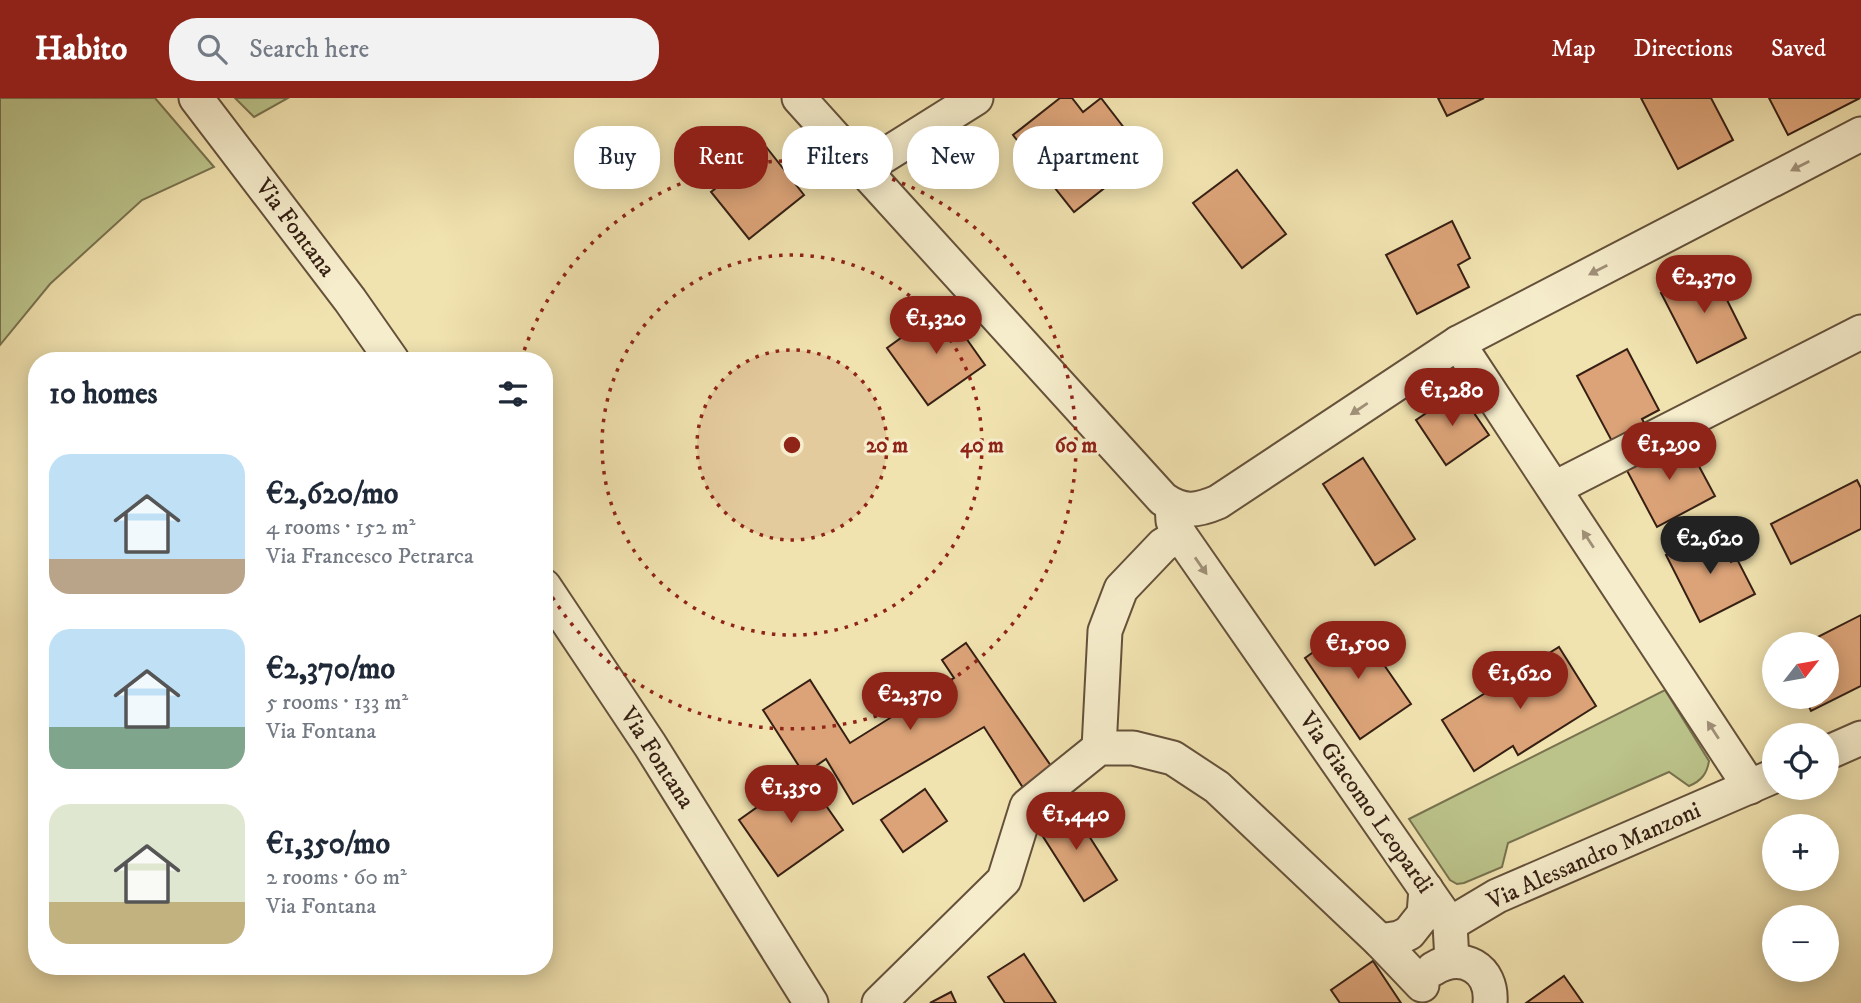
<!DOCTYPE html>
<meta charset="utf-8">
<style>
body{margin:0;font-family:"IM FELL DW Pica",serif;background:#f2f2f3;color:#1f2937;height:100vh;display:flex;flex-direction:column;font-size:26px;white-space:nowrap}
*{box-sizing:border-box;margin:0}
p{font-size:23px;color:#747a83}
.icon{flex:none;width:38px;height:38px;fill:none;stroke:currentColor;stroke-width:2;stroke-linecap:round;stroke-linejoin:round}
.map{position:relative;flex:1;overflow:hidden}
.panel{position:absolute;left:28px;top:254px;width:525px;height:623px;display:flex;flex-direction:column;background:#fff;border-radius:28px;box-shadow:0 4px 18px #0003}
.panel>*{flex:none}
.hud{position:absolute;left:574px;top:28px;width:665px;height:63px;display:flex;gap:14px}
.needle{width:46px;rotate:59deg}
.buttons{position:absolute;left:1762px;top:534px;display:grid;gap:14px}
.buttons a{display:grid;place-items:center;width:77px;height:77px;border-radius:50%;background:#fff;box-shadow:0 4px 18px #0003;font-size:35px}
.price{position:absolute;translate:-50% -60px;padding:0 16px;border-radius:24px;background:#8f2418;color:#fff;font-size:23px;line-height:46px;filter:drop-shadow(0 2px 4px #0008)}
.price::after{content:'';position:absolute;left:50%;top:42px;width:21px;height:16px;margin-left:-10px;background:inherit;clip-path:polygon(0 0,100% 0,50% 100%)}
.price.current{background:#222;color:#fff}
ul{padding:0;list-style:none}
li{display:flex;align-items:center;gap:21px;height:175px;padding:0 21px}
li span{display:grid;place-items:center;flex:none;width:196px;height:140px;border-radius:21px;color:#555}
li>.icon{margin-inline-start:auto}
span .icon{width:84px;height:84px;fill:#fffc;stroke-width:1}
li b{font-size:30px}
h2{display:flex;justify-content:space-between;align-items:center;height:84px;padding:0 21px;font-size:30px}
.chip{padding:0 24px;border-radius:28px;background:#fff;box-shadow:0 4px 18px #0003;font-size:24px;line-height:63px}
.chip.current{background:#8f2418;color:#fff}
header{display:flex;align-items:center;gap:42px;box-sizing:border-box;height:98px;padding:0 35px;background:#8f2418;color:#fff}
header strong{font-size:33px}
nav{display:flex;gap:38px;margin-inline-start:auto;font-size:24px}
.search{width:490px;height:63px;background:#f2f2f3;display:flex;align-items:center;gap:18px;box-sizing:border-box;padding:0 24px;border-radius:28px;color:#747a83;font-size:26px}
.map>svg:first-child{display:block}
</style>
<header>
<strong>Habito</strong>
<div class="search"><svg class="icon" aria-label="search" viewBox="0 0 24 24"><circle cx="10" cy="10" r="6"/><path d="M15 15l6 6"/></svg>Search here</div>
<nav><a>Map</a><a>Directions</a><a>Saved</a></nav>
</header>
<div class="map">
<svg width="1861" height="905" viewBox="0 0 1861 905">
<rect width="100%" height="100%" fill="#f1e3b0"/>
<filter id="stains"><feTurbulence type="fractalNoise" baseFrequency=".00286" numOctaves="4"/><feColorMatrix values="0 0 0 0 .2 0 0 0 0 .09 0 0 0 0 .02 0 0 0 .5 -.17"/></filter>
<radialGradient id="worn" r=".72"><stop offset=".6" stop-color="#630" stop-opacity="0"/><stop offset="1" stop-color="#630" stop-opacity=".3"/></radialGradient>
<g fill="#bbc38a" stroke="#78724f" stroke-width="2">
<path d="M0 0H155L214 69 142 102 50 186 0 247Z"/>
<path d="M235 0H288L254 19Z"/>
<path d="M1665 592 1709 663C1707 676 1701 683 1689 688L1669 674 1508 745 1502 769 1464 785 1457 786 1450 782 1409 721Z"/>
</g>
<g fill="#dca378" stroke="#362014" stroke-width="2">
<path d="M1060 0H1072L1083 14 1101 0 1135 44 1116 60 1126 73 1074 114 1013 37Z"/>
<path d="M1438 0H1484L1447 18Z"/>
<path d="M1641 0H1711L1733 42 1678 71Z"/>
<path d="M1769 0H1860L1788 37Z"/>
<path d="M767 50 804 97 749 141 711 94Z"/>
<path d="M1237 72 1286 136 1242 170 1193 105Z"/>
<path d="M1452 123 1470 160 1458 167 1469 189 1417 216 1386 157Z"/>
<path d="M1711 170 1746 240 1697 265 1661 195Z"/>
<path d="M944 209 985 267 928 307 887 250Z"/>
<path d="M1627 251 1659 312 1642 321 1647 330 1614 347 1577 278Z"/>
<path d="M1459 293 1489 337 1446 367 1416 322Z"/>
<path d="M1686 344 1715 398 1657 429 1624 367 1665 345 1670 353Z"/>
<path d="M1363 360 1415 441 1375 467 1323 386Z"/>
<path d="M1857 382 1861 390V431L1791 466 1771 426Z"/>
<path d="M1715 432 1731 464 1737 461 1755 496 1700 524 1666 457Z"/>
<path d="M1861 517V588L1811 613 1804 598H1827V546H1804Z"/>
<path d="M1355 525 1411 606 1360 641 1305 560Z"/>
<path d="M966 545 1058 678 1029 699 984 629 853 706 826 661 804 676 763 612 810 582 850 645 954 580 942 562Z"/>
<path d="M1559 549 1596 608 1518 657 1513 648 1474 673 1442 622Z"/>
<path d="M804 676 843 732 778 778 739 722Z"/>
<path d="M925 691 947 723 903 754 881 722Z"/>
<path d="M1068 705 1117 782 1084 803 1035 726Z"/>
<path d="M1024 856 1056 905H1005L988 879Z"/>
<path d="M1373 863 1401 905H1340L1331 892Z"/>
<path d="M1564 878 1583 905H1526Z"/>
<path d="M951 894 956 905H930Z"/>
</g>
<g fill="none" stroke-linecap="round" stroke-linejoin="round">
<defs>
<g id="minor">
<path d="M196 0 350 202 392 262"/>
<path d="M799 0 863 71"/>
<path d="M976 0 863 71 1163 401C1183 415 1197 413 1218 404L1458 245 1861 36"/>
<path d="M1458 245 1750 689"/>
<path d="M1555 390 1861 234"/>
<path d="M1172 407 1173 423 1180 437 1450 826"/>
<path d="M544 488 650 647 811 905"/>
<path d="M1099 650 1105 533 1121 491 1163 447 1180 437"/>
<path d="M1827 655 1861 640"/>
<path d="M1380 843 1399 840 1409 835 1424 816 1426 791"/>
<path d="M1452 863 1450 826 1497 798 1774 678"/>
<path d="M1433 871C1462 853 1493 870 1490 905"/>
<path d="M879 905 1004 782 1027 708 1099 650H1133L1173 660 1217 689 1380 843 1422 887"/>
</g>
</defs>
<use href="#minor" stroke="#65513b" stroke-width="37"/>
<use href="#minor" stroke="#f6edcc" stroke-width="33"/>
</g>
<defs><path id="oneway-solid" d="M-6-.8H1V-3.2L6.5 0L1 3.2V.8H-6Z" transform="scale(1.75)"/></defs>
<g fill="#a09179">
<use href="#oneway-solid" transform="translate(1800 68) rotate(153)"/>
<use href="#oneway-solid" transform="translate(1598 172) rotate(153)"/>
<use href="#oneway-solid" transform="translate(1359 311) rotate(146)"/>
<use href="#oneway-solid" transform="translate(1588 441) rotate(-123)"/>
<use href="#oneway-solid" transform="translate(1201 468) rotate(55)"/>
<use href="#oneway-solid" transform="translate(1713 632) rotate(-123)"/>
</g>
<circle cx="792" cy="347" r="95" fill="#8f2418" fill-opacity=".12"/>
<g fill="none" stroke="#8f2418" stroke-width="3.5" stroke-dasharray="3.5 7">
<circle cx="792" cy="347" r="95"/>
<circle cx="792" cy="347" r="190"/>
<path d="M521 262A284 284 0 1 1 545 487"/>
</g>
<g text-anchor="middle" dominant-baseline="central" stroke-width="6" stroke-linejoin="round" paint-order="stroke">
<g font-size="24" fill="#362014" stroke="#f6edcc">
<text transform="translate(295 130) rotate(53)">Via Fontana</text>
<text transform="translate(657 660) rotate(57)">Via Fontana</text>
<text transform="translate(1366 705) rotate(55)">Via Giacomo Leopardi</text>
<text transform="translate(1594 758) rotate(-24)">Via Alessandro Manzoni</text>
</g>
</g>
<circle cx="792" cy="347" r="10" fill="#8f2418" stroke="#f6edcc" stroke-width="3.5"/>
<g font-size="21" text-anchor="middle" font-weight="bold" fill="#8f2418" stroke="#f6edcc" stroke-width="6" stroke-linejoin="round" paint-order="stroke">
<text x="887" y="354">20 m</text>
<text x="982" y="354">40 m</text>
<text x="1076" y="354">60 m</text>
</g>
<rect width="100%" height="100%" filter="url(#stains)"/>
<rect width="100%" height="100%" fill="url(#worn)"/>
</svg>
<div class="buttons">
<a><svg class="needle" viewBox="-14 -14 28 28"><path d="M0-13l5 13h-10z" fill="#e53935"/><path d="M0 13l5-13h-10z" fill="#747a83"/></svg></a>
<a><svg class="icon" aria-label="locate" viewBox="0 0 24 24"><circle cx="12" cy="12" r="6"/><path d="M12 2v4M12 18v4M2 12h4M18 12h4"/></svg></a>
<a>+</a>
<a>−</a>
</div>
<b class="price" style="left:1704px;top:217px">€2,370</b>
<b class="price" style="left:936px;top:258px">€1,320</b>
<b class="price" style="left:1452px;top:330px">€1,280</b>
<b class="price" style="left:1669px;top:384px">€1,290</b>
<b class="price current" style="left:1710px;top:478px">€2,620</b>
<b class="price" style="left:1358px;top:583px">€1,500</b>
<b class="price" style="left:1520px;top:613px">€1,620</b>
<b class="price" style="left:910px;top:634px">€2,370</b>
<b class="price" style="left:791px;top:727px">€1,350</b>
<b class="price" style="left:1076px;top:754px">€1,440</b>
<div class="hud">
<a class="chip">Buy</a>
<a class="chip current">Rent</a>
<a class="chip">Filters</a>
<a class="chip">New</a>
<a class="chip">Apartment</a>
</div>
<section class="panel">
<h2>10 homes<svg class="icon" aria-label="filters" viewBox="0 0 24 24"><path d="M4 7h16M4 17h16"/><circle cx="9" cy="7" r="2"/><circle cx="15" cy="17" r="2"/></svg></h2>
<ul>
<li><span style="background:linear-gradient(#bfe0f5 75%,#b9a48a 0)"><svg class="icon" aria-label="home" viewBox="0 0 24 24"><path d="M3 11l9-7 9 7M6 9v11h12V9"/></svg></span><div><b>€2,620/mo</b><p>4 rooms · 152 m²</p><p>Via Francesco Petrarca</p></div></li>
<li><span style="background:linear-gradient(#bfe0f5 70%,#7fa58c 0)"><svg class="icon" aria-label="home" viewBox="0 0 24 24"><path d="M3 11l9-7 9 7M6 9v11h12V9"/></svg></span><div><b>€2,370/mo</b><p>5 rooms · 133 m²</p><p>Via Fontana</p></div></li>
<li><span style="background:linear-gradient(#dfe7d0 70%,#c2b280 0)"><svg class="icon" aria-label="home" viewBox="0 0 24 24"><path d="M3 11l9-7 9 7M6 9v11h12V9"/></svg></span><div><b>€1,350/mo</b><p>2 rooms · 60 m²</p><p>Via Fontana</p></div></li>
</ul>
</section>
</div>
